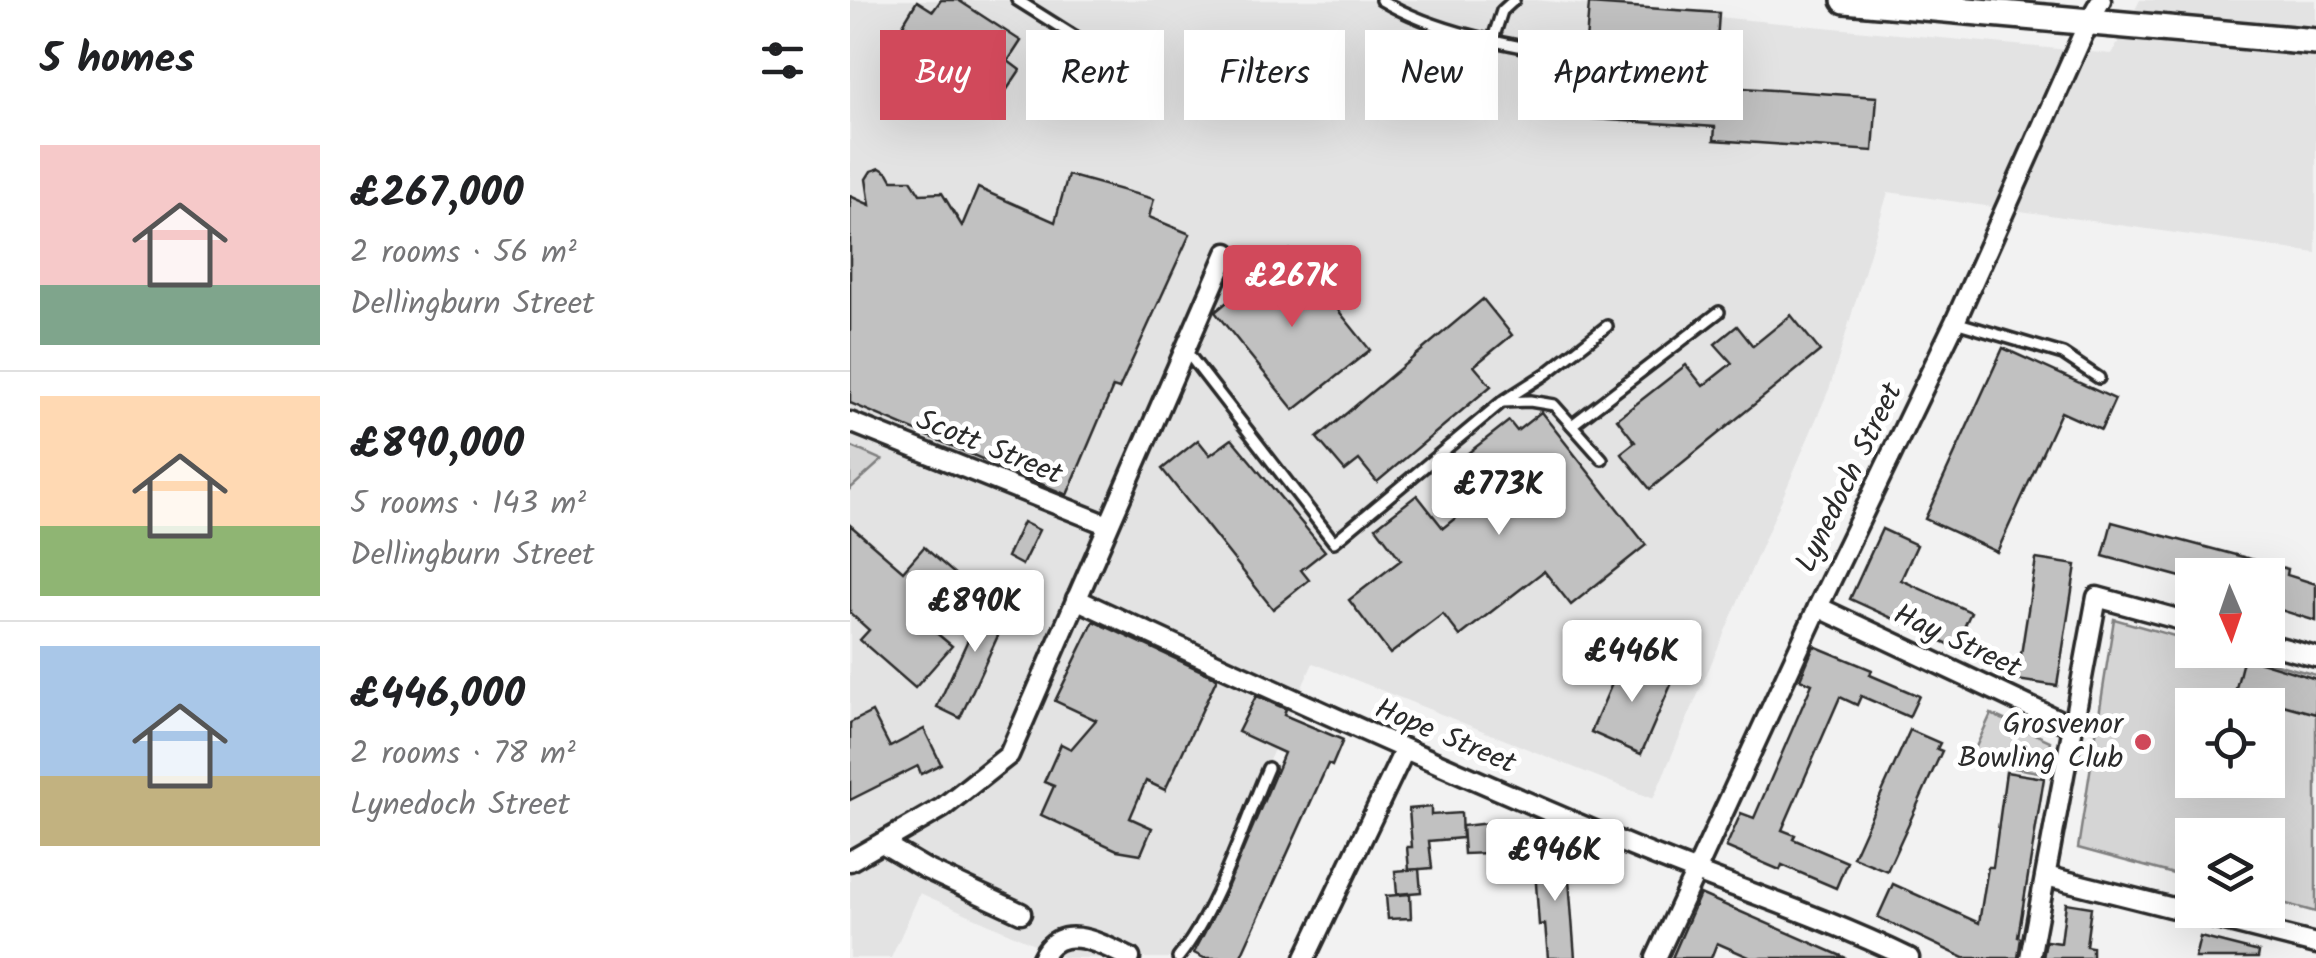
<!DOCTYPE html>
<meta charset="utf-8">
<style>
body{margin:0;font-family:Kalam,sans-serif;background:#f2f2f2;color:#202124;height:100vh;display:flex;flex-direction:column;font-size:38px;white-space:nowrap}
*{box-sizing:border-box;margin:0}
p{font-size:32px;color:#757577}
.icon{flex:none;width:55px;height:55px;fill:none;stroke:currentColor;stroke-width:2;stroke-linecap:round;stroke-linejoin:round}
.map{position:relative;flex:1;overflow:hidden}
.drawer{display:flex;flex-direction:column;background:#fff;width:850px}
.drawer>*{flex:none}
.guide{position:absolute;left:30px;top:30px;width:950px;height:90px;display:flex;gap:20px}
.needle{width:65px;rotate:178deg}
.controls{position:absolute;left:1325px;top:558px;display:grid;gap:20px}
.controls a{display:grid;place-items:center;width:110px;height:110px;border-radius:0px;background:#fff;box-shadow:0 10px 40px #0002;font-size:50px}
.price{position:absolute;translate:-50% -85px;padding:0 22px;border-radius:10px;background:#fff;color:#222;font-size:32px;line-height:65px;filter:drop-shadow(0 2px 5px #0008)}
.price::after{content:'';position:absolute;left:50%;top:60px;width:30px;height:22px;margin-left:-15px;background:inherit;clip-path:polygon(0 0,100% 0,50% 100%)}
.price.current{background:#d1495b;color:#fff}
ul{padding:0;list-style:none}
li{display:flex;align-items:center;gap:30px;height:250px;padding:0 40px}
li+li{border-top:2px solid #e0e0e0}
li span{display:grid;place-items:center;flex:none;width:280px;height:200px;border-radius:0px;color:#555}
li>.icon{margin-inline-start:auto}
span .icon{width:120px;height:120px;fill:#fffc;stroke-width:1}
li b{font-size:42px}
h2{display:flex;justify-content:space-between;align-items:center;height:120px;padding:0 40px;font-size:42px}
.chip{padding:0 35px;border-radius:0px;background:#fff;box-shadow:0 10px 40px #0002;font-size:35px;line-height:90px}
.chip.current{background:#d1495b;color:#fff}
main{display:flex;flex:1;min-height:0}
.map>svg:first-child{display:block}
</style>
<main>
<section class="drawer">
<h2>5 homes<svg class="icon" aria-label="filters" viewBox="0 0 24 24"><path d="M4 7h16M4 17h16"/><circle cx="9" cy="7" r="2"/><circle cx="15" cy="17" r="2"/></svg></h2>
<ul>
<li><span style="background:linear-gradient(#f6c9c9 70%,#7fa58c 0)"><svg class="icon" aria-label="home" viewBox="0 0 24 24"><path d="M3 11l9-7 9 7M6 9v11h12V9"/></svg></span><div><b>£267,000</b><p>2 rooms · 56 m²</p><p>Dellingburn Street</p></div></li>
<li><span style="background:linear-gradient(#ffd9b3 65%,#8fb573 0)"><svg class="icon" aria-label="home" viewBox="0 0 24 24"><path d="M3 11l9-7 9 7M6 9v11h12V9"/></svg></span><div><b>£890,000</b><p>5 rooms · 143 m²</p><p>Dellingburn Street</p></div></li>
<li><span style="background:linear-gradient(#a9c7e8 65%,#c2b280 0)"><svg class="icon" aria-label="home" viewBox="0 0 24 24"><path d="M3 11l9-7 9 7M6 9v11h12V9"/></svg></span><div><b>£446,000</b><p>2 rooms · 78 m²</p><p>Lynedoch Street</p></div></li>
</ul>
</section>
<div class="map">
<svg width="1466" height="958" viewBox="0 0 1466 958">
<rect width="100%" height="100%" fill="#f2f2f2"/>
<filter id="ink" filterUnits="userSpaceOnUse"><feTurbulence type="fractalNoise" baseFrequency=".01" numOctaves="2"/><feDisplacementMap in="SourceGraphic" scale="20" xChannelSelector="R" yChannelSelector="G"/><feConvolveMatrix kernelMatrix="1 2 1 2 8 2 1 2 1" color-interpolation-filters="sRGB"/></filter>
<g filter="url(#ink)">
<path fill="#e3e3e3" d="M0 0H686L1262 54 1290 0H1466V253L1038 192 980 387 803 799 463 663 330 958H215L70 893 41 958H0Z"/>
<g fill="#d5d5d5" stroke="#808080" stroke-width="2.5" fill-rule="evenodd">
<path d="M0 446 32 460 0 489Z"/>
<path d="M1264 619 1342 641V650H1375L1466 675V912L1418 899V835H1342V879L1228 848ZM1342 705H1418V780H1342Z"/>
<path d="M1141 714 1200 741 1194 773 1120 760Z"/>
</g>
<g fill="#c1c1c1" stroke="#2b2b2b" stroke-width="2.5">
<path d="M91 0H108L171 41 158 61 170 70 156 91 53 24 67 1 83 11Z"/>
<path d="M739 4 869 13 864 86 1027 97 1023 151 864 140 865 127 730 118Z"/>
<path d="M30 168 38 173 42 180H61L70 194 92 193 112 226 128 188 205 222 218 175 304 199 299 217 340 234 269 389 263 387 217 495 0 403V196L20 205 16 179 21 171Z"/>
<path d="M440 250 520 350 444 410 365 312Z"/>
<path d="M633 299 662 335 624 366 641 386 527 482 509 460 495 471 467 438Z"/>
<path d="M941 315 970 351 800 489 771 453 785 442 767 419 836 365 853 386 882 363 865 344 887 326 903 346Z"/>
<path d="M1153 348 1265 399 1251 430 1211 412 1147 552 1075 519Z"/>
<path d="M691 412 796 545 721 605 694 571 610 636 593 614 540 654 499 600 551 560 526 527 567 495 593 528 634 495 608 461 659 421 667 431Z"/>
<path d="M382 439 475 551 451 570 459 580 423 609 312 469 348 440 360 455Z"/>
<path d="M173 522 189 530 172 565 157 557Z"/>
<path d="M1262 522 1438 569 1437 575 1466 584V621L1418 606V575H1342V580L1253 556Z"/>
<path d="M0 525 53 571 74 547 115 583 78 626 102 646 65 688 10 640 19 630 0 613Z"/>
<path d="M1032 529 1067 545 1051 580 1121 612 1105 647 1000 599Z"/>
<path d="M1186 559 1226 565 1207 686 1167 680Z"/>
<path d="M140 592 163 603 110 718 87 707Z"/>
<path d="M244 621 367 678 315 790 296 781 280 818 302 828 291 854 267 850 191 815 204 786 194 782 211 744 221 749 246 720 205 701Z"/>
<path d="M964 646 1022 670 1020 675 1069 696 1059 717 1011 696 1007 705 990 697 932 830 945 835 943 839 997 862 986 888 932 865 930 870 876 847 891 813 904 818 962 684 950 679Z"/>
<path d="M774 656 824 678 791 754 741 732Z"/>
<path d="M1394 657 1466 679V714L1385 692Z"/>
<path d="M406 696 436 709 434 715 493 740 482 766 478 764 390 958H354L344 953 374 895 434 753 388 732Z"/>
<path d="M22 712 40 747 74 729 91 764 71 774 68 766 0 800V723Z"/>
<path d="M1060 730 1090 743 1087 749 1092 751 1037 871 1003 857Z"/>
<path d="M1156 772 1194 778 1168 937 1171 938 1168 958H1114L1028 917 1043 884 1129 923 1138 867H1143Z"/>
<path d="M581 807V815L611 813 612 838 579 841 582 868 559 870 557 847H562L559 809Z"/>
<path d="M640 823 641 839 661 838 663 864 640 866 639 853 614 854 612 826Z"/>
<path d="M717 853 725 958H698L695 924 689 925 684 856Z"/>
<path d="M569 869 571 892 547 894 545 871Z"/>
<path d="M560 894 561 918 538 919 536 896Z"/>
<path d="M850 894 996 958H901L867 943 861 958H822Z"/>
<path d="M1216 903 1241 907 1236 946 1242 947V958H1193L1196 941 1211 943Z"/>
<path d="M1350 937 1409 952 1408 958H1345Z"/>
</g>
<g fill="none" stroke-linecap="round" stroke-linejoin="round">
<defs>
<g id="service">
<path d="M167 0 237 44"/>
<path d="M531 0C588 34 664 46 729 57"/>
<path d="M643 39 652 11 664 0"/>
<path d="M1105 322 1213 354 1249 378"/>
<path d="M336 351 484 542 652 402 680 401 704 405 752 459"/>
<path d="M655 400 697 373 757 326"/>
<path d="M722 425 869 312"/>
<path d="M328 958C367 910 393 826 418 768"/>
</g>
<g id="minor">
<path d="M0 422 258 525"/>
<path d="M226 599C406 683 587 765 771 842 866 882 966 913 1059 958"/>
<path d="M968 607 1223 727"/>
<path d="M1418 644 1466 657"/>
<path d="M32 843 76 869 171 913"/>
<path d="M0 861 92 808 159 755 377 253"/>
<path d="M1196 876 1466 944"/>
<path d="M192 958C210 919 253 945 280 958"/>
<path d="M455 958 554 751"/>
<path d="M806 958 968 607 1105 322 1239 21 1251 0"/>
<path d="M1180 958 1247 597 1342 623"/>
</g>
<path id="secondary" d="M995 0 1466 42"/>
</defs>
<use href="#service" stroke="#2b2b2b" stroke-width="16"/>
<use href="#minor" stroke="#2b2b2b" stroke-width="25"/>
<use href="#secondary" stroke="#2b2b2b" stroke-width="32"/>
<use href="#service" stroke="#fff" stroke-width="9"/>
<use href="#minor" stroke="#fff" stroke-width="18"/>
<use href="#secondary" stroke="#fff" stroke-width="25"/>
</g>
</g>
<circle fill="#d1495b" stroke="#fff" stroke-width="4" cx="1293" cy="742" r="10"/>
<g text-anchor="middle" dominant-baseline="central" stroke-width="10" stroke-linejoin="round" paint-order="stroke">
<g font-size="30" fill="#2b2b2b" stroke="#fff">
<text transform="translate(139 448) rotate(22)">Scott Street</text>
<text transform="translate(1000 478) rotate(-64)">Lynedoch Street</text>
<text transform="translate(1107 642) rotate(25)">Hay Street</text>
<text transform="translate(595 737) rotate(23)">Hope Street</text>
</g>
<g font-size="30" fill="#2b2b2b" stroke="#fff" text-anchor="end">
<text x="1273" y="725">Grosvenor<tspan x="1273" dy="34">Bowling Club</tspan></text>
</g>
</g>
</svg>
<div class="controls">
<a><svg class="needle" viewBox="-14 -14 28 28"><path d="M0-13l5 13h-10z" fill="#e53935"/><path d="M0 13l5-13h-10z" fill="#757577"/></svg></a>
<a><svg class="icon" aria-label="locate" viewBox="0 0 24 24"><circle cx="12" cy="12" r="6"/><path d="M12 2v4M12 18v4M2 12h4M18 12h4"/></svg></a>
<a><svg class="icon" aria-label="layers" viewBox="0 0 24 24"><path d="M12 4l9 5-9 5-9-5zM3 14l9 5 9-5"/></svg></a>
</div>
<b class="price current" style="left:442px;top:330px">£267K</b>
<b class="price" style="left:649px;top:538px">£773K</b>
<b class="price" style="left:125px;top:655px">£890K</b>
<b class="price" style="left:782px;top:705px">£446K</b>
<b class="price" style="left:705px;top:904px">£946K</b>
<div class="guide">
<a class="chip current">Buy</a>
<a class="chip">Rent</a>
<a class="chip">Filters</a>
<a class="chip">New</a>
<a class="chip">Apartment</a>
</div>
</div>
</main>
